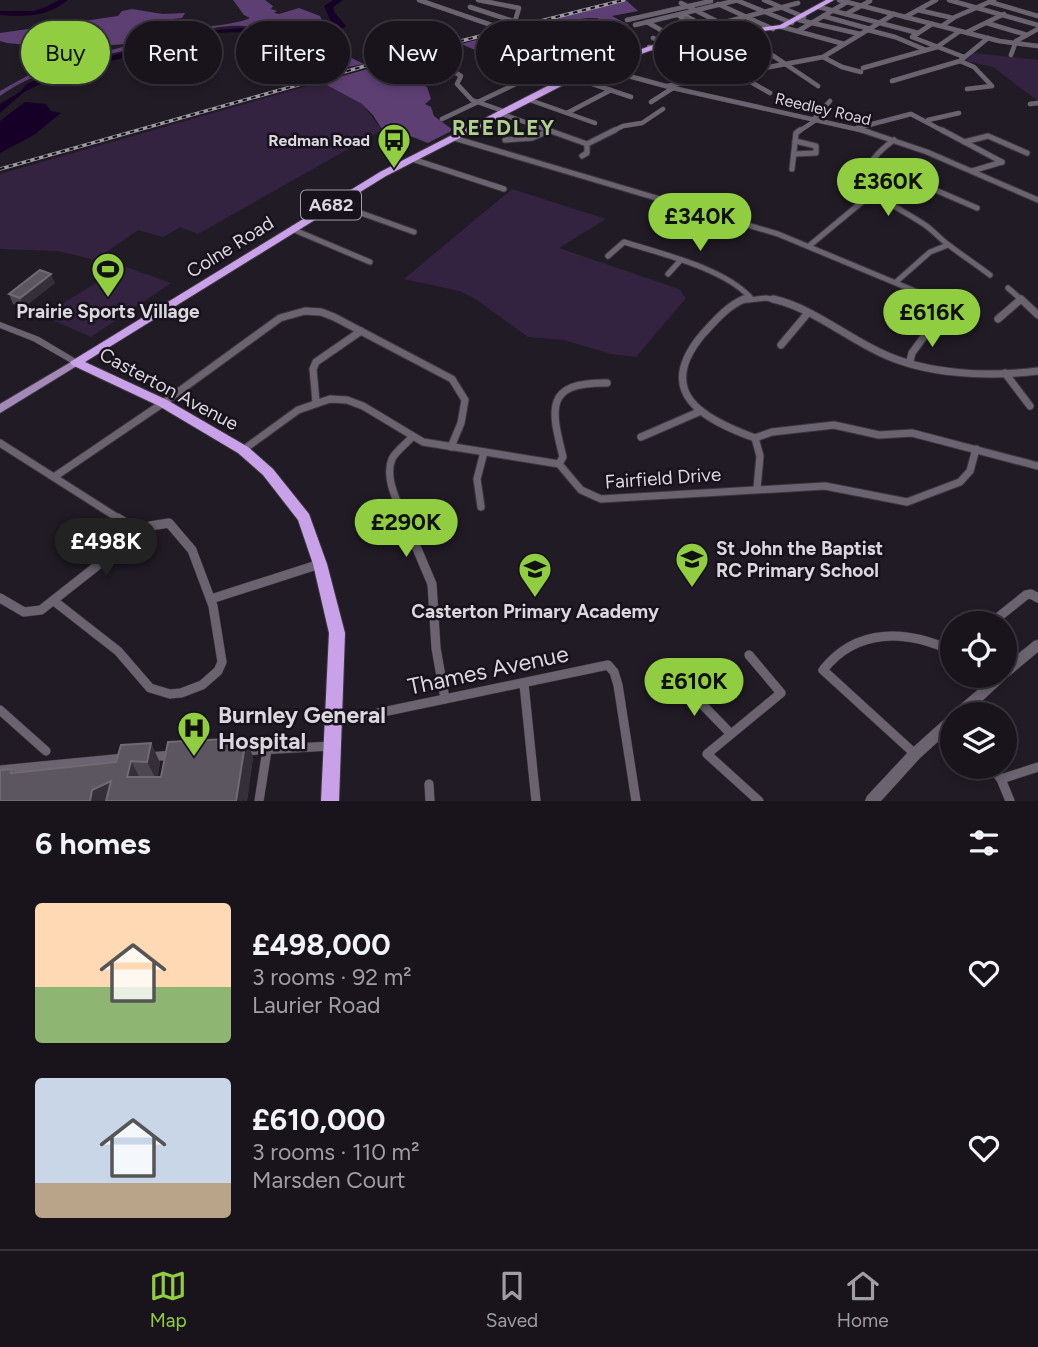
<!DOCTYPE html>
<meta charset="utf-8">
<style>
body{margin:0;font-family:Figtree,sans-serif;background:#262129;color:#f1f3f6;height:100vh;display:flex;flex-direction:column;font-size:26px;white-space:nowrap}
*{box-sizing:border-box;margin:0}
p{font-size:23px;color:#9f9ea3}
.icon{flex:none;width:38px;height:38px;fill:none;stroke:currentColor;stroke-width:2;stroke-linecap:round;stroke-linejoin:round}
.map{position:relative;height:801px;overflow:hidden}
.panel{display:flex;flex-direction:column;background:#19141c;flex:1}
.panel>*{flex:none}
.hud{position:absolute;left:21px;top:21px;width:998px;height:63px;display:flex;gap:14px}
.tools{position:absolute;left:940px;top:611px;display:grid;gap:14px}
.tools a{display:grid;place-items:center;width:77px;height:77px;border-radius:50%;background:#19141c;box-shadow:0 4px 10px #0003,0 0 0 2px #37333b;font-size:35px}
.price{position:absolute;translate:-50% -60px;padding:0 16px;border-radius:24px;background:#91cd40;color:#111;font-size:23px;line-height:46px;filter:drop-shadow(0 2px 4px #0008)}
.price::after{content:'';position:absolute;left:50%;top:42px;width:21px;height:16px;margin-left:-10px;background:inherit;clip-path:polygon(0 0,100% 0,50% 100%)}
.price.selected{background:#222;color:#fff}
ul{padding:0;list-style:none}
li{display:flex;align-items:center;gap:21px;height:175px;padding:0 35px}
li span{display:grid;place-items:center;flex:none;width:196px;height:140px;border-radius:7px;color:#555}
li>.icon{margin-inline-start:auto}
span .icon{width:84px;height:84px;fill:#fffc;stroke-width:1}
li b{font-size:30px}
h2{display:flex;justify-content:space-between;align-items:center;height:84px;padding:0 35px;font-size:30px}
.tag{padding:0 24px;border-radius:32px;background:#19141c;box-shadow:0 4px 10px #0003,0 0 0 2px #37333b;font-size:24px;line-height:63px}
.tag.selected{background:#91cd40;color:#111}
.dock{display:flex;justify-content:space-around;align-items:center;height:98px;border-top:2px solid #37333b;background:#19141c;font-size:19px;color:#9f9ea3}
.dock a{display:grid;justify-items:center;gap:4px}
.dock .selected{color:#91cd40}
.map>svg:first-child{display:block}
</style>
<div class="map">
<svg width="1038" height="801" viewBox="0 0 1038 801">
<rect width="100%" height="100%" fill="#211b25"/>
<g fill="#342340">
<path d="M974 53 1038 60V101L993 67 966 61Z"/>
<path d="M321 82 362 104 382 130 198 234 180 227 163 237 138 230 95 260 58 251 0 249V174Z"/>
<path d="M512 189 606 219 559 248 679 289 686 298 636 357 611 354 564 340 528 337 474 298 459 291 404 279Z"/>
<path d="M123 266 171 283 91 337 43 316Z"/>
</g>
<g fill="#5e3f74">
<path d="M233 0H265L273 6 271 9 277 11 274 13 279 14 299 8 320 16 324 24C295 40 262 24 230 26 202 28 173 38 146 45 98 58 41 66 0 96V91L36 71 169 34 166 30 128 44 56 48 7 43 0 41V33L118 16 122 11 132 9 163 14 185 13 182 18 173 19 172 22 184 30C200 27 240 24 250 18L244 15Z"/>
<path d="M627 1 638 11 612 16 629 25C614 28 605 17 591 18 578 18 535 27 529 25Z"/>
<path d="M506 32 539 46 501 61 461 44Z"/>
<path d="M338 37 337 51 364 64 332 70 318 76 312 63 324 61 331 47 325 39Z"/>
<path d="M559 54 590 66 575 72 568 69 558 72 557 69 541 75 527 69 548 63 544 57Z"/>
<path d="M404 62 402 71 427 87 431 99 425 104 431 107 434 116 453 130 428 143 405 134 388 139 373 115 362 104 321 82 382 65Z"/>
</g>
<g fill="#170027">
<path d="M333 0H343L333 7 335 13 346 26 336 33 300 39 242 32 211 33 54 77 24 92 0 113V104L20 92 27 84 55 71 204 31 243 28 298 34 325 29 331 22 324 6Z"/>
<path d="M25 102 46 104 51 111 61 113 34 135 0 153V121Z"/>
</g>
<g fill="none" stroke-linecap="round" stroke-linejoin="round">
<path fill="#170027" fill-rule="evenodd" d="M59 0H68C48 17 24 17 0 15V11H34L46 7Z"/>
<defs>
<g id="street-far3">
<path d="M419 0 497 27"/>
<path d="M478 0 519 8 515 21"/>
<path d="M736 0 792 23"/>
<path d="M764 0 804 17"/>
<path d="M839 0 999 41 1038 46"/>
<path d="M949 0 1038 25"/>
<path d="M990 2 1038 16"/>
<path d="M681 3 738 32 818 86"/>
<path d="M718 4 773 29"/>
<path d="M470 7 516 22"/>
<path d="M819 7 918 33"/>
<path d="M918 10 953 18"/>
<path d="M846 14 870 1"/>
<path d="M823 16 870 29"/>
<path d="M905 17 936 0"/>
<path d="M627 20 711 1"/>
<path d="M799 20 860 34"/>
<path d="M688 21 714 35 756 67"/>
<path d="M647 22 770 93"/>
<path d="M722 23 798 3"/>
<path d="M987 23 1027 35"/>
<path d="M932 24 912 37 964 57"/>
<path d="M635 25 738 0"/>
<path d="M530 26 569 38"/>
<path d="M942 26 955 17 994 0"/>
<path d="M782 27 844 44"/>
<path d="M868 30 895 37 926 50"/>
<path d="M798 31 847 2"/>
<path d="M508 32 610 71 673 88 869 132"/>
<path d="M967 32 1004 14"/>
<path d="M602 36 637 51"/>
<path d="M568 38 608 24 622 29 580 43"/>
<path d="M653 38 664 43"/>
<path d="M580 43 616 59"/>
<path d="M649 47 706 78"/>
<path d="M699 52 751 41"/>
<path d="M1011 55 1016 41 1038 29"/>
<path d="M823 57 842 67 861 72"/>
<path d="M960 61 974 67 992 86 967 89"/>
<path d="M438 65 446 67 435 70 429 67Z"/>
<path d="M446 67 461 76 457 84 472 100 503 111"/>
<path d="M863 68 937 47 960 31"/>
<path d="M572 77 631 97"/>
<path d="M892 81 960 61 988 38"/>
<path d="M667 86 823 57 894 14"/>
<path d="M527 99 595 123"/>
<path d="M651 102 673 88"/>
<path d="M1030 104 1038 103"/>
<path d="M499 113 553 132"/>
<path d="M567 113 611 90"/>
<path d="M442 119 524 80"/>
<path d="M814 119 830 101"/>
<path d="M928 120 959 113"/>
<path d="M857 128 911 114 945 132"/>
<path d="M611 132 623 126 642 123 663 109"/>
<path d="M798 132 816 120"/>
</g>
<g id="street-far2">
<path d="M548 130 587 144 615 130"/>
<path d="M862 130 927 152 1038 200"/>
<path d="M942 130 1002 162"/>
<path d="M454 138 778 234 939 301"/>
<path d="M505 140 532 138 549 131"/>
<path d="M894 140C833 184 890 201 925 225 934 231 941 240 950 246 963 256 977 265 990 275"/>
<path d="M964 142 988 136 1027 153"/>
<path d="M794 154 816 153V146L795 141"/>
<path d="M582 156 587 153V144"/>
<path d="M412 159 504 189"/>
<path d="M873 163 977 208"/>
<path d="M792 169 796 133 800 130"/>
<path d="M972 171 1002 162"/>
<path d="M333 203 414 232"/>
<path d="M292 229 370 262"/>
<path d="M809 246 862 202 876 196"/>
<path d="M608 256 624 242C662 254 723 268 750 297"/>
<path d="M668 274 679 262"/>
<path d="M896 282 930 252 948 245"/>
<path d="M1008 288 1023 301"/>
<path d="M739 301 766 298 780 301"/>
</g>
<g id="street-far1">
<path d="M744 299C727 306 714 322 702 335 654 393 703 419 755 438L772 432 834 425 879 435 912 433 1038 466"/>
<path d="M773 299C812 308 843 335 879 352 926 375 987 377 1038 371"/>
<path d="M935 299 943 303"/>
<path d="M1021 299 1038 315"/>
<path d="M998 319 1020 300"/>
<path d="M781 345 807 314"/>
<path d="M910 361 912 353 931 327"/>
<path d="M1005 373 1030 406"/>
<path d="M316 402 313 369 316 362 361 331"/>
<path d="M641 437 701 411"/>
<path d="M755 438 760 456 757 488"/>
<path d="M0 443 121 520"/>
<path d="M243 450 298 410 330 399 347 400 363 406 423 442 559 464 581 490 601 499 825 486 907 502 960 482 970 471 976 449"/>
<path d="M559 464 563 457C551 409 544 382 607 383"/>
<path d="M54 477 163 403 280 318 305 311 321 312 334 317 452 379 465 400 461 423 451 447"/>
<path d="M481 507 477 479 484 452"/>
<path d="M405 520C398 503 384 478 392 459 395 452 406 444 411 438"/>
</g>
<g id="street">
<path d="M118 518 140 532"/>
<path d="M404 518 432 584 436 648 445 699"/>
<path d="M0 598 24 612 41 610 140 532 150 526 169 523 192 550 213 606 222 662 218 671 202 685 181 693 170 694 150 688 118 651 54 601"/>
<path d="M211 599 320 564"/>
<path d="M991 623 1026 595 1031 594 1038 598"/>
<path d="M749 655 781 693 707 754 759 801"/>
<path d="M984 676 993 683"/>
<path d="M690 682 696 698 730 733"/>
<path d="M524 684 536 801"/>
<path d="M0 710 46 751"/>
<path d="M335 722 608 665 614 672 618 685 636 801"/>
<path d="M941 731 952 739"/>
<path d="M241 751 331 746"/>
<path d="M915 754 823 670C857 627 907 630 952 651"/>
<path d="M147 757 174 755"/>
<path d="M990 766 1001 779 1010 801"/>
<path d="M0 770 125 758"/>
<path d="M1001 779 1038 767"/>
<path d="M429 784 430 801"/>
<path d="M259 801 267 750"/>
</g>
<g id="secondary">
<path d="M0 322 39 337 81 362 76 365 73 364 33 341 0 328Z"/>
<path d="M1038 640V652L1008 677 968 714H952L954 710 994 676H1004V665L1034 641Z"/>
<path d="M952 715V729L920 758 881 801H865L867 796 910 750 947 717Z"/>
</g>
<path id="primary" d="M76 359 80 360 81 362 80 364 0 413V404Z"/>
<path id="highway" d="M826 0H834L784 28 665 45 575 79 386 176 85 362 167 400 248 447 273 469 309 514 327 564 345 633 339 801H321L329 633 313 564 298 520 263 475 238 453 159 406 72 365 70 362 380 172 569 75 664 41 780 25Z"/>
</defs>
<use href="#street-far3" stroke="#3c3840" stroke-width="5"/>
<use href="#street-far2" stroke="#3c3840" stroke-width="7"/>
<use href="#street-far1" stroke="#3c3840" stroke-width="9"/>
<use href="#street" stroke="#3c3840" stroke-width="10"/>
<use href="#secondary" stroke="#3c3840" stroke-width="1"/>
<use href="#primary" stroke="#3c3840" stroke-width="2"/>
<use href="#highway" stroke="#3c3840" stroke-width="2"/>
<use href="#street-far3" stroke="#6b6470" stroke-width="4.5"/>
<use href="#street-far2" stroke="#6b6470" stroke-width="5"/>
<use href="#street-far1" stroke="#6b6470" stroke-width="7"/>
<use href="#street" stroke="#6b6470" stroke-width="9"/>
<use href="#secondary" fill="#6b6470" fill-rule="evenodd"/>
<use href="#primary" fill="#a389b8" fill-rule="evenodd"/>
<use href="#highway" fill="#c9a1e8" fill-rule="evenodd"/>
<defs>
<path id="rail" d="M0 169 397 57 624 0"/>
</defs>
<use href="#rail" stroke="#9e9aa2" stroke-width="3.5"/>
<use href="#rail" stroke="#17121c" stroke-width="2" stroke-dasharray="4.5" stroke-linecap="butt"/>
<defs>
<g id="street-bridge">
<path d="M516 22 530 26"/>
<path d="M497 27 508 32"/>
</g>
</defs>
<use href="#street-bridge" stroke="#3c3840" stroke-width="5" stroke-linecap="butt"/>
<use href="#street-bridge" stroke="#6b6470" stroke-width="4.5"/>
</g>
<g fill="#4d4752">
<path d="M679 17 696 20 695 30 688 32 678 27Z"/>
<path d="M536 51V58L519 65 505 60V52Z"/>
<path d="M55 283 24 307 13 304 9 294Z"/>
<path d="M151 743 160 763 157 777 253 757 247 801H0L12 769 14 772 116 762Z"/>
</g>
<g fill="#352f39">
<path d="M696 20 695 30 688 32 689 22Z"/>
<path d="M536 51V58L519 65V58Z"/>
<path d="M51 274 55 283 24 307 20 298Z"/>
<path d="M246 738 253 757 247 801H236Z"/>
<path d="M151 743 160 763 157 781 147 762Z"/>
<path d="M131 761 141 780 127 777Z"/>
<path d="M111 781 119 801H90L92 790Z"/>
</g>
<g fill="#5c5661" stroke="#706a74" stroke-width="2">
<path d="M687 15 696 20 689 22 679 17Z"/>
<path d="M523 45 536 51 519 58 505 52Z"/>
<path d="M40 270 51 274 20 298 9 294Z"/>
<path d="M246 738 236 801H106L111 781 92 790 90 801H0V770L12 769 11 773 116 762 121 745 151 743 147 762 131 761 127 777H161L168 742Z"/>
</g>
<defs>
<symbol id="bus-pin" viewBox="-11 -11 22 30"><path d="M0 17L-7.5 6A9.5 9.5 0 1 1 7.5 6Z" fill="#91cd40" stroke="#17121c"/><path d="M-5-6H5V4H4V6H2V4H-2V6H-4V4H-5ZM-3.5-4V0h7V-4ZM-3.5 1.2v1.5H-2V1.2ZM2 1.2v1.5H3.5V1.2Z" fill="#111"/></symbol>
<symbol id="stadium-pin" viewBox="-11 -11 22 30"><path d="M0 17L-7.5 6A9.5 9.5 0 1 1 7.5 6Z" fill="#91cd40" stroke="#17121c"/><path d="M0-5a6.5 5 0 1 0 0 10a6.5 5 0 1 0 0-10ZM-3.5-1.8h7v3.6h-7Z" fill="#111"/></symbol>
<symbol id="school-pin" viewBox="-11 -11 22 30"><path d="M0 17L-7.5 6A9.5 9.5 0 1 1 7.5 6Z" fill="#91cd40" stroke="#17121c"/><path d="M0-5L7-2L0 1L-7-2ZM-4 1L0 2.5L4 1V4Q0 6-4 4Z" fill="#111"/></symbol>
<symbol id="hospital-pin" viewBox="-11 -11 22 30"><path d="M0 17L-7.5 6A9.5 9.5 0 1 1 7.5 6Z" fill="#91cd40" stroke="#17121c"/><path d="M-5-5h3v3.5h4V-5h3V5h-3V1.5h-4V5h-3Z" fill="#111"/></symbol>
</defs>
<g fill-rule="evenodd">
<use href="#bus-pin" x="375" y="121" width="38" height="52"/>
<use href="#stadium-pin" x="89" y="250" width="38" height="52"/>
<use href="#school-pin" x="673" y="540" width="38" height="52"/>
<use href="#school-pin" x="516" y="550" width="38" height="52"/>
<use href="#hospital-pin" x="175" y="709" width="38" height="52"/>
</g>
<g text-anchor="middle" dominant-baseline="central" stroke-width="5" stroke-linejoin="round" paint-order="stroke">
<g font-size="16" fill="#dbd7de" stroke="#17121c">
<text transform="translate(823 109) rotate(13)">Reedley Road</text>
</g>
<g font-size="16" font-weight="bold" fill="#dbd7de" stroke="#17121c" text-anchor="end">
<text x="370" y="140">Redman Road</text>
</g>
<rect fill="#17121c" stroke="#a09ca4" stroke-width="2" x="301" y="190.5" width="60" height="29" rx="5"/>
<g font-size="18" font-weight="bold" fill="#dbd7de">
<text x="331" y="205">A682</text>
</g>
<g font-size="19" fill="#dbd7de" stroke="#17121c">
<text transform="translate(230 247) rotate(-32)">Colne Road</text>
<text transform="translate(169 389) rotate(28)">Casterton Avenue</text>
<text transform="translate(663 478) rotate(-4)">Fairfield Drive</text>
</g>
<g font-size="19" font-weight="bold" fill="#dbd7de" stroke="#17121c">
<text x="108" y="311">Prairie Sports Village</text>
<text x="716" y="548" text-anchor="start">St John the Baptist<tspan x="716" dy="22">RC Primary School</tspan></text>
<text x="535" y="611">Casterton Primary Academy</text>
</g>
<g font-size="21" font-weight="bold" letter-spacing="2" fill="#afd18c" stroke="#17121c">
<text x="504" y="127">REEDLEY</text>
</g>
<g font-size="23" fill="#dbd7de" stroke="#17121c">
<text transform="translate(488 670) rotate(-12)">Thames Avenue</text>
</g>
<g font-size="23" font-weight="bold" fill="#dbd7de" stroke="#17121c" text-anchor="start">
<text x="218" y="715">Burnley General<tspan x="218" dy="26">Hospital</tspan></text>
</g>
</g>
</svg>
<div class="tools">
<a><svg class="icon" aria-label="locate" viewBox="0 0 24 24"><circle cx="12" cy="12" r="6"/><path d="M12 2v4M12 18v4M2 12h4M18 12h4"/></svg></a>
<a><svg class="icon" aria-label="layers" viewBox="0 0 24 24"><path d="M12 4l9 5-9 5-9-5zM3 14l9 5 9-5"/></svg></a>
</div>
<b class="price" style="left:888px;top:218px">£360K</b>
<b class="price" style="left:700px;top:253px">£340K</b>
<b class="price" style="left:932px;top:349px">£616K</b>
<b class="price" style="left:406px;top:559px">£290K</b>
<b class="price selected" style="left:106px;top:578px">£498K</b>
<b class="price" style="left:694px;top:718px">£610K</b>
<div class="hud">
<a class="tag selected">Buy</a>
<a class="tag">Rent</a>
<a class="tag">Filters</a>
<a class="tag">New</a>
<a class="tag">Apartment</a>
<a class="tag">House</a>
</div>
</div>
<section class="panel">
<h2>6 homes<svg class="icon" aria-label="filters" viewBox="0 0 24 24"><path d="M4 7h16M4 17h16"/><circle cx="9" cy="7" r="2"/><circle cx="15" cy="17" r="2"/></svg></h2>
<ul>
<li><span style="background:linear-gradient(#ffd9b3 60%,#8fb573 0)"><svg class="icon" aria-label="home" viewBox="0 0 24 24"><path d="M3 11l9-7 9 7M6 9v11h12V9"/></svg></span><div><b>£498,000</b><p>3 rooms · 92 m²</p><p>Laurier Road</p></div><svg class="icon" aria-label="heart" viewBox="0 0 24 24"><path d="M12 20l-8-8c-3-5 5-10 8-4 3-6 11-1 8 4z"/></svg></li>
<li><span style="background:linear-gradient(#c9d6e8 75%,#b9a48a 0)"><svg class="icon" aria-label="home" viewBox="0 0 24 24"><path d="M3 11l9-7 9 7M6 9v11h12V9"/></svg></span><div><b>£610,000</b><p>3 rooms · 110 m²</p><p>Marsden Court</p></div><svg class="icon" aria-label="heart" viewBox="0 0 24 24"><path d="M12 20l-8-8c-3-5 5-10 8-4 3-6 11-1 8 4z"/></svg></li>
</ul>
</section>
<nav class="dock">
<a class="selected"><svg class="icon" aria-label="map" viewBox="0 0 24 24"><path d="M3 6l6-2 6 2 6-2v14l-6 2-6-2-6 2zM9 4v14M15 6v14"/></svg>Map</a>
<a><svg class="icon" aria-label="saved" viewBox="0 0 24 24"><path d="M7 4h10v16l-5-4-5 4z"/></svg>Saved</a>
<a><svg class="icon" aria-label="home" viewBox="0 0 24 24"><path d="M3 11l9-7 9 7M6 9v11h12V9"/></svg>Home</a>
</nav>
